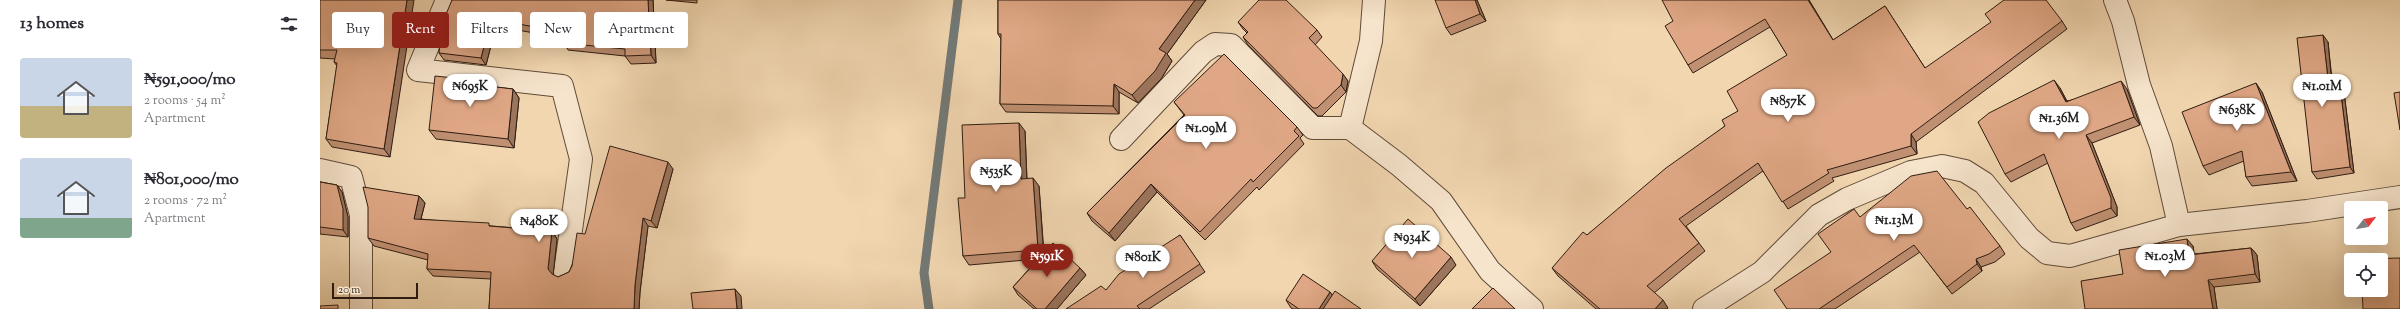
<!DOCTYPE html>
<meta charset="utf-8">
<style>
body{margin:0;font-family:"Sorts Mill Goudy",serif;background:#f7f7f7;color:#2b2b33;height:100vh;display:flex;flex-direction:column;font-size:15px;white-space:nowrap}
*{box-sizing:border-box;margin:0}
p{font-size:13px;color:#7c7c81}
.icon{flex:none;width:22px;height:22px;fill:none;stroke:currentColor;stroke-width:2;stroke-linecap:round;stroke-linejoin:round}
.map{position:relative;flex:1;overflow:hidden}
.details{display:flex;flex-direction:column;background:#fff;width:320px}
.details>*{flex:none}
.hud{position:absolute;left:12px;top:12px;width:380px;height:36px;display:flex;gap:8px}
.needle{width:26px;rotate:59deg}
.tools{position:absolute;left:2024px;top:201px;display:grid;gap:8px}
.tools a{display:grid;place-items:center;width:44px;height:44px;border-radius:4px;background:#fff;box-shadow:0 4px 16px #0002;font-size:20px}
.scale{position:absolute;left:12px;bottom:10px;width:86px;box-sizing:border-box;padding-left:4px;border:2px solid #2f1d12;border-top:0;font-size:11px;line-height:14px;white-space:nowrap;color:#2f1d12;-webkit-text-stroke:3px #f6e4cc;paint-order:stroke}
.price{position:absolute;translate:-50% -34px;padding:0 9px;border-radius:14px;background:#fff;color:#222;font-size:13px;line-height:26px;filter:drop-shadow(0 1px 2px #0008)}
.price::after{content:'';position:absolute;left:50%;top:24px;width:12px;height:9px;margin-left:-6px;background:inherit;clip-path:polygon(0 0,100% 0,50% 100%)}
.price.selected{background:#8f2418;color:#fff}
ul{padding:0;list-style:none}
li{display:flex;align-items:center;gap:12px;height:100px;padding:0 20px}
li span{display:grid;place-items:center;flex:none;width:112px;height:80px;border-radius:4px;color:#555}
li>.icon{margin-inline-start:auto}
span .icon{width:48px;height:48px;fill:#fffc;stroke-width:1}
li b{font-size:17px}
h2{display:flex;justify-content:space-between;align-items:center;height:48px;padding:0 20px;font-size:17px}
.chip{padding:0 14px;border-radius:4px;background:#fff;box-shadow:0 4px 16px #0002;font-size:14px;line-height:36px}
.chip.selected{background:#8f2418;color:#fff}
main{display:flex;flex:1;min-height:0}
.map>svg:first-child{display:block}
</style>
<main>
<section class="details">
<h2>13 homes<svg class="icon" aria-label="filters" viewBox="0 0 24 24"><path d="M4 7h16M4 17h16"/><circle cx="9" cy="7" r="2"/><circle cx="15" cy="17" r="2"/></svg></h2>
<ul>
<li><span style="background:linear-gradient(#c9d6e8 60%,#c2b280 0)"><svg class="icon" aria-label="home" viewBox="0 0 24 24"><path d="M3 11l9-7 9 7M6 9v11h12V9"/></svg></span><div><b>₦591,000/mo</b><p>2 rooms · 54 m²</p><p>Apartment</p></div></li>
<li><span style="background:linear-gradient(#c9d6e8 75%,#7fa58c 0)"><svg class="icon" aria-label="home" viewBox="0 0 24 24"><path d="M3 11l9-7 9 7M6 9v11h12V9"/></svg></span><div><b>₦801,000/mo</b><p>2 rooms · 72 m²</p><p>Apartment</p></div></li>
</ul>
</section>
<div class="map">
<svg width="2080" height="309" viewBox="0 0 2080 309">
<rect width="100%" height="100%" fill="#f1d6b0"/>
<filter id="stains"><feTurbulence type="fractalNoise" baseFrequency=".005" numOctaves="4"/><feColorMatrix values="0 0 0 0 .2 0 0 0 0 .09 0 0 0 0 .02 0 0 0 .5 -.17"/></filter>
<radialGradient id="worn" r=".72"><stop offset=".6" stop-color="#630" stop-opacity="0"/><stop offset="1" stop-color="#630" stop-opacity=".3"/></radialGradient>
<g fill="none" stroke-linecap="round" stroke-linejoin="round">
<path stroke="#737976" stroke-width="9" d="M609 309 604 273 638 0"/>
<defs>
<g id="street">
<path d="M127 0 98 70 242 86 261 159 245 272"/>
<path d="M1795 0 1803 21 1819 85 1841 146 1859 225"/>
<path d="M1030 128 1051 41 1054 0"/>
<path d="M801 139 883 52 895 44 911 45 993 128H1030L1079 165 1121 201 1170 271 1212 309"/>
<path d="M0 170 31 177 41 215V309"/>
<path d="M1384 309 1442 272 1499 215 1527 199 1591 172 1622 166 1645 171 1664 183 1709 238 1727 253 1750 256 1859 225 1987 211 2080 197"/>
</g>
</defs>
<use href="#street" stroke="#604b3a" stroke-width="24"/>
<use href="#street" stroke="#f6e4cc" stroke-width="22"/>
</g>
<g fill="#c09072" stroke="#2f1d12">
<path d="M0 0 70 157 12 147 6 139 17 66 14 62 15 59 0 58Z"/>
<path d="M132 0H333L336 63 311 64 305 56 248 50 246 46 219 41 214 33 176 26 166 65 124 60 119 53Z"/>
<path d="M346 0H377V3Z"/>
<path d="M678 0H886L847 54 852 61 841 79 818 103 799 92V114L686 112 680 104 681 39 678 34Z"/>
<path d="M1157 0 1166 21 1131 35 1126 28Z"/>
<path d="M1489 0 1513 40 1565 6 1605 68 1742 21 1747 29 1596 142 1597 154 1512 178 1514 181 1468 209 1443 171 1366 226 1385 251 1334 293 1348 308 1347 309H1276L1238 276 1232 268 1267 235 1405 126 1467 55 1450 27 1373 73 1368 65 1353 21Z"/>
<path d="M918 22 997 30 1002 37 995 45 1028 81 1026 92 1002 116H998L928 45 923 37 927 33 923 29Z"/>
<path d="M2008 42 2012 79 2023 84 2034 173 1997 179 1992 172Z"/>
<path d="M153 80 156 85 193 89 199 98 194 148 116 139 109 130Z"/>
<path d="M1740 88 1747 101 1807 89 1820 125 1772 143 1797 207V216L1756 231 1751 223 1728 163 1691 182 1685 174Z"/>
<path d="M1942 92 1977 181 1932 186 1926 177 1924 161 1889 175 1883 166Z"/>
<path d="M854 102 977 127 983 135 980 138 984 144 939 190 937 187 885 240 837 192 795 241 772 221 767 213 864 115Z"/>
<path d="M705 131 707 178 719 186 724 253 760 268 766 275 737 309H714L698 295 693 287 718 259 649 265 643 256 645 198Z"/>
<path d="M353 169 337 228 328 226 320 292 319 309H169L171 279 113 276 107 269 108 260 54 246 48 238 99 196 105 203 101 219 172 226 232 231 237 239 233 275 238 277 249 272 265 234Z"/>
<path d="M0 182 17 185 22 192 28 217V237L0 234Z"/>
<path d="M1647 209 1680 246 1685 254 1675 262 1661 267 1662 271 1632 294 1600 252 1515 309H1467L1540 217Z"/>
<path d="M860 235 885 272 829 309H746L786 290Z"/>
<path d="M1873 246 1874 254 1931 248 1937 255 1940 282 1894 287 1897 309H1765L1803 274Z"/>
<path d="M1052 261 1136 265 1100 306 1057 269Z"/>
<path d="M1010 292 1012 295 1041 309H973L971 308 966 300Z"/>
</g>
<g fill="#9c755d" stroke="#2f1d12">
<path d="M87 0H94L70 157 64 149Z"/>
<path d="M328 0H333L336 63 331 55Z"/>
<path d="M875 0H886L847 54 852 61 841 79 818 103 812 95 839 49Z"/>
<path d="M1155 0H1157L1166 21 1160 14Z"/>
<path d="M1488 0H1489L1518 48Z"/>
<path d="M171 19 176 26 166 65 161 58Z"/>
<path d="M2003 35 2008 42 2012 85 2008 79Z"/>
<path d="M1023 74 1028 81 1026 92 1021 85Z"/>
<path d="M2019 78 2023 84 2034 173 2030 167Z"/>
<path d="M153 80 160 89 152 84Z"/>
<path d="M1734 80 1740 88 1751 110 1746 102Z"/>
<path d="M1801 81 1807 89 1820 125 1814 117Z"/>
<path d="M1936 83 1942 92 1977 181 1971 172Z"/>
<path d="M794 84 799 92V114L793 106Z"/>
<path d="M193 89 199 98 194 148 188 139Z"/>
<path d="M699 123 705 131 707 187 701 179Z"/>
<path d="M1591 134 1596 142 1597 154 1591 146Z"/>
<path d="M1766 135 1772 143 1797 207V216L1791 208Z"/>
<path d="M348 162 353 169 337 228 331 221Z"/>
<path d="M713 178 719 186 724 259 718 250Z"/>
<path d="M831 184 837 192 795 241 789 233Z"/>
<path d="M17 185 22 192 28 217V237L23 230Z"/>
<path d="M99 196 105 203 99 226 94 219Z"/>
<path d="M323 218 328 226 320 292 319 309H314L315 285Z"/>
<path d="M232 231 237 239 233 276 228 269Z"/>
<path d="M1867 239 1873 246 1875 262 1869 255Z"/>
<path d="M1931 248 1937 255 1940 282 1935 274Z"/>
<path d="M1131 257 1136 265 1100 306 1095 299Z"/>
<path d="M1656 259 1661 267 1662 271 1657 264Z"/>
<path d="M760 268 766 275 737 309H725Z"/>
<path d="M1888 280 1894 287 1897 309H1893Z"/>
<path d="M415 289 421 296 422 309H417Z"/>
<path d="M1010 292 1015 299 1009 309H999Z"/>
<path d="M1343 300 1348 308 1347 309H1335Z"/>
</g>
<g fill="#dfa785" stroke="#2f1d12">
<path d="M0 0H87L64 149 6 139 17 63 14 62 17 50H0Z"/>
<path d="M132 0H328L331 55 305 56V49L243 43 244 39 214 33 215 27 171 19 161 58 119 53 121 26Z"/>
<path d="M678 0H875L839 49 846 53 835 71 812 95 794 84 793 106 680 104 681 34H678Z"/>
<path d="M939 0H966L997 30 989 38 1023 74 1021 85 997 108H993L923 37 928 32 918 22Z"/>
<path d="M1115 0H1155L1160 14 1126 28Z"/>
<path d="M1342 0H1488L1513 40 1565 6 1605 68 1671 22 1665 14 1684 0H1726L1742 21 1591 134V146L1507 170 1509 173 1462 202 1438 163 1359 219 1379 243 1327 286 1343 300 1335 309H1280L1232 268 1263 232 1267 235 1346 168 1405 126 1402 120 1418 111 1407 91 1467 55 1445 19 1368 65 1345 26 1353 21Z"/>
<path d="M2003 35 2008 79 2019 78 2030 167 1992 172 1977 38Z"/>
<path d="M904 54 977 127 974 131 979 136 933 182 931 179 880 232 831 184 789 233 767 213 865 115 854 102Z"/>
<path d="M115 76 153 80 152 84 193 89 188 139 109 130Z"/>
<path d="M1734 80 1746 102 1801 81 1814 117 1766 135 1791 198V208L1751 223 1724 154 1685 174 1658 122 1669 113Z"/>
<path d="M1936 83 1971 172 1926 177 1922 151 1883 166 1862 112Z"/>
<path d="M2080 92V130L2074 93Z"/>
<path d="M699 123 701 179 713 178 718 250 643 256 638 198H645L642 125Z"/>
<path d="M290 146 348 162 331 221 323 218 315 285 314 309H169L171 272 107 269 108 254 48 238V207L43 187 99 196 94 219 169 223V226L232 231 228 269 232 274 238 277 249 272 252 266 257 233 265 234Z"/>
<path d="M1617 171 1647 209 1650 207 1680 246 1669 254 1656 259 1657 264 1627 287 1594 245 1499 309H1467L1454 290 1511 252 1498 234 1534 209 1540 217 1591 176Z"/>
<path d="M0 182 17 185 23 209V230L0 227Z"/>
<path d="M1088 219 1131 257 1095 299 1052 261Z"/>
<path d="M860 235 880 264 817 306 820 309H746L781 286 786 290 799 274Z"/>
<path d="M1867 239 1869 255 1931 248 1935 274 1888 280 1893 309H1765L1761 281 1803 274 1799 250Z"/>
<path d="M733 243 760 268 725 309H717L693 287Z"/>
<path d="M2080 258V309H2043L2042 290H2061V260H2041V259Z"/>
<path d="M983 274 1010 292 999 309H979L966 300Z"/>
<path d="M1173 288 1195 309H1152Z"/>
<path d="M415 289 417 309H373L371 293Z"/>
<path d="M1015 291 1041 309H1003Z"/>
<path d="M18 305V309H0V306Z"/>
</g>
<rect width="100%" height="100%" filter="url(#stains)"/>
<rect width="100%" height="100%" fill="url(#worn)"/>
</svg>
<div class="tools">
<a><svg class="needle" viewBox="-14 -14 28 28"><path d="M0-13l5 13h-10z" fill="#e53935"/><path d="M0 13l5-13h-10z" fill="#7c7c81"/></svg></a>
<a><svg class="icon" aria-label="locate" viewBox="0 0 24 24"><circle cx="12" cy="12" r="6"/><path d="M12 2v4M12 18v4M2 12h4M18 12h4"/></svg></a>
</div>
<div class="scale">20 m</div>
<b class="price" style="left:150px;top:108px">₦695K</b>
<b class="price" style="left:2002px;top:108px">₦1.01M</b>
<b class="price" style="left:1468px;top:123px">₦857K</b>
<b class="price" style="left:1917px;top:132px">₦638K</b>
<b class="price" style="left:1739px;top:140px">₦1.36M</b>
<b class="price" style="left:886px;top:150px">₦1.09M</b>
<b class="price" style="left:676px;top:193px">₦535K</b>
<b class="price" style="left:1574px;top:242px">₦1.13M</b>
<b class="price" style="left:219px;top:243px">₦480K</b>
<b class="price" style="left:1092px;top:259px">₦934K</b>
<b class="price selected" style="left:727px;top:278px">₦591K</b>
<b class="price" style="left:1845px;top:278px">₦1.03M</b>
<b class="price" style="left:823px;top:279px">₦801K</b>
<div class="hud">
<a class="chip">Buy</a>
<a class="chip selected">Rent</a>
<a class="chip">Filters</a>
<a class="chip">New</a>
<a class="chip">Apartment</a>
</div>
</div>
</main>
